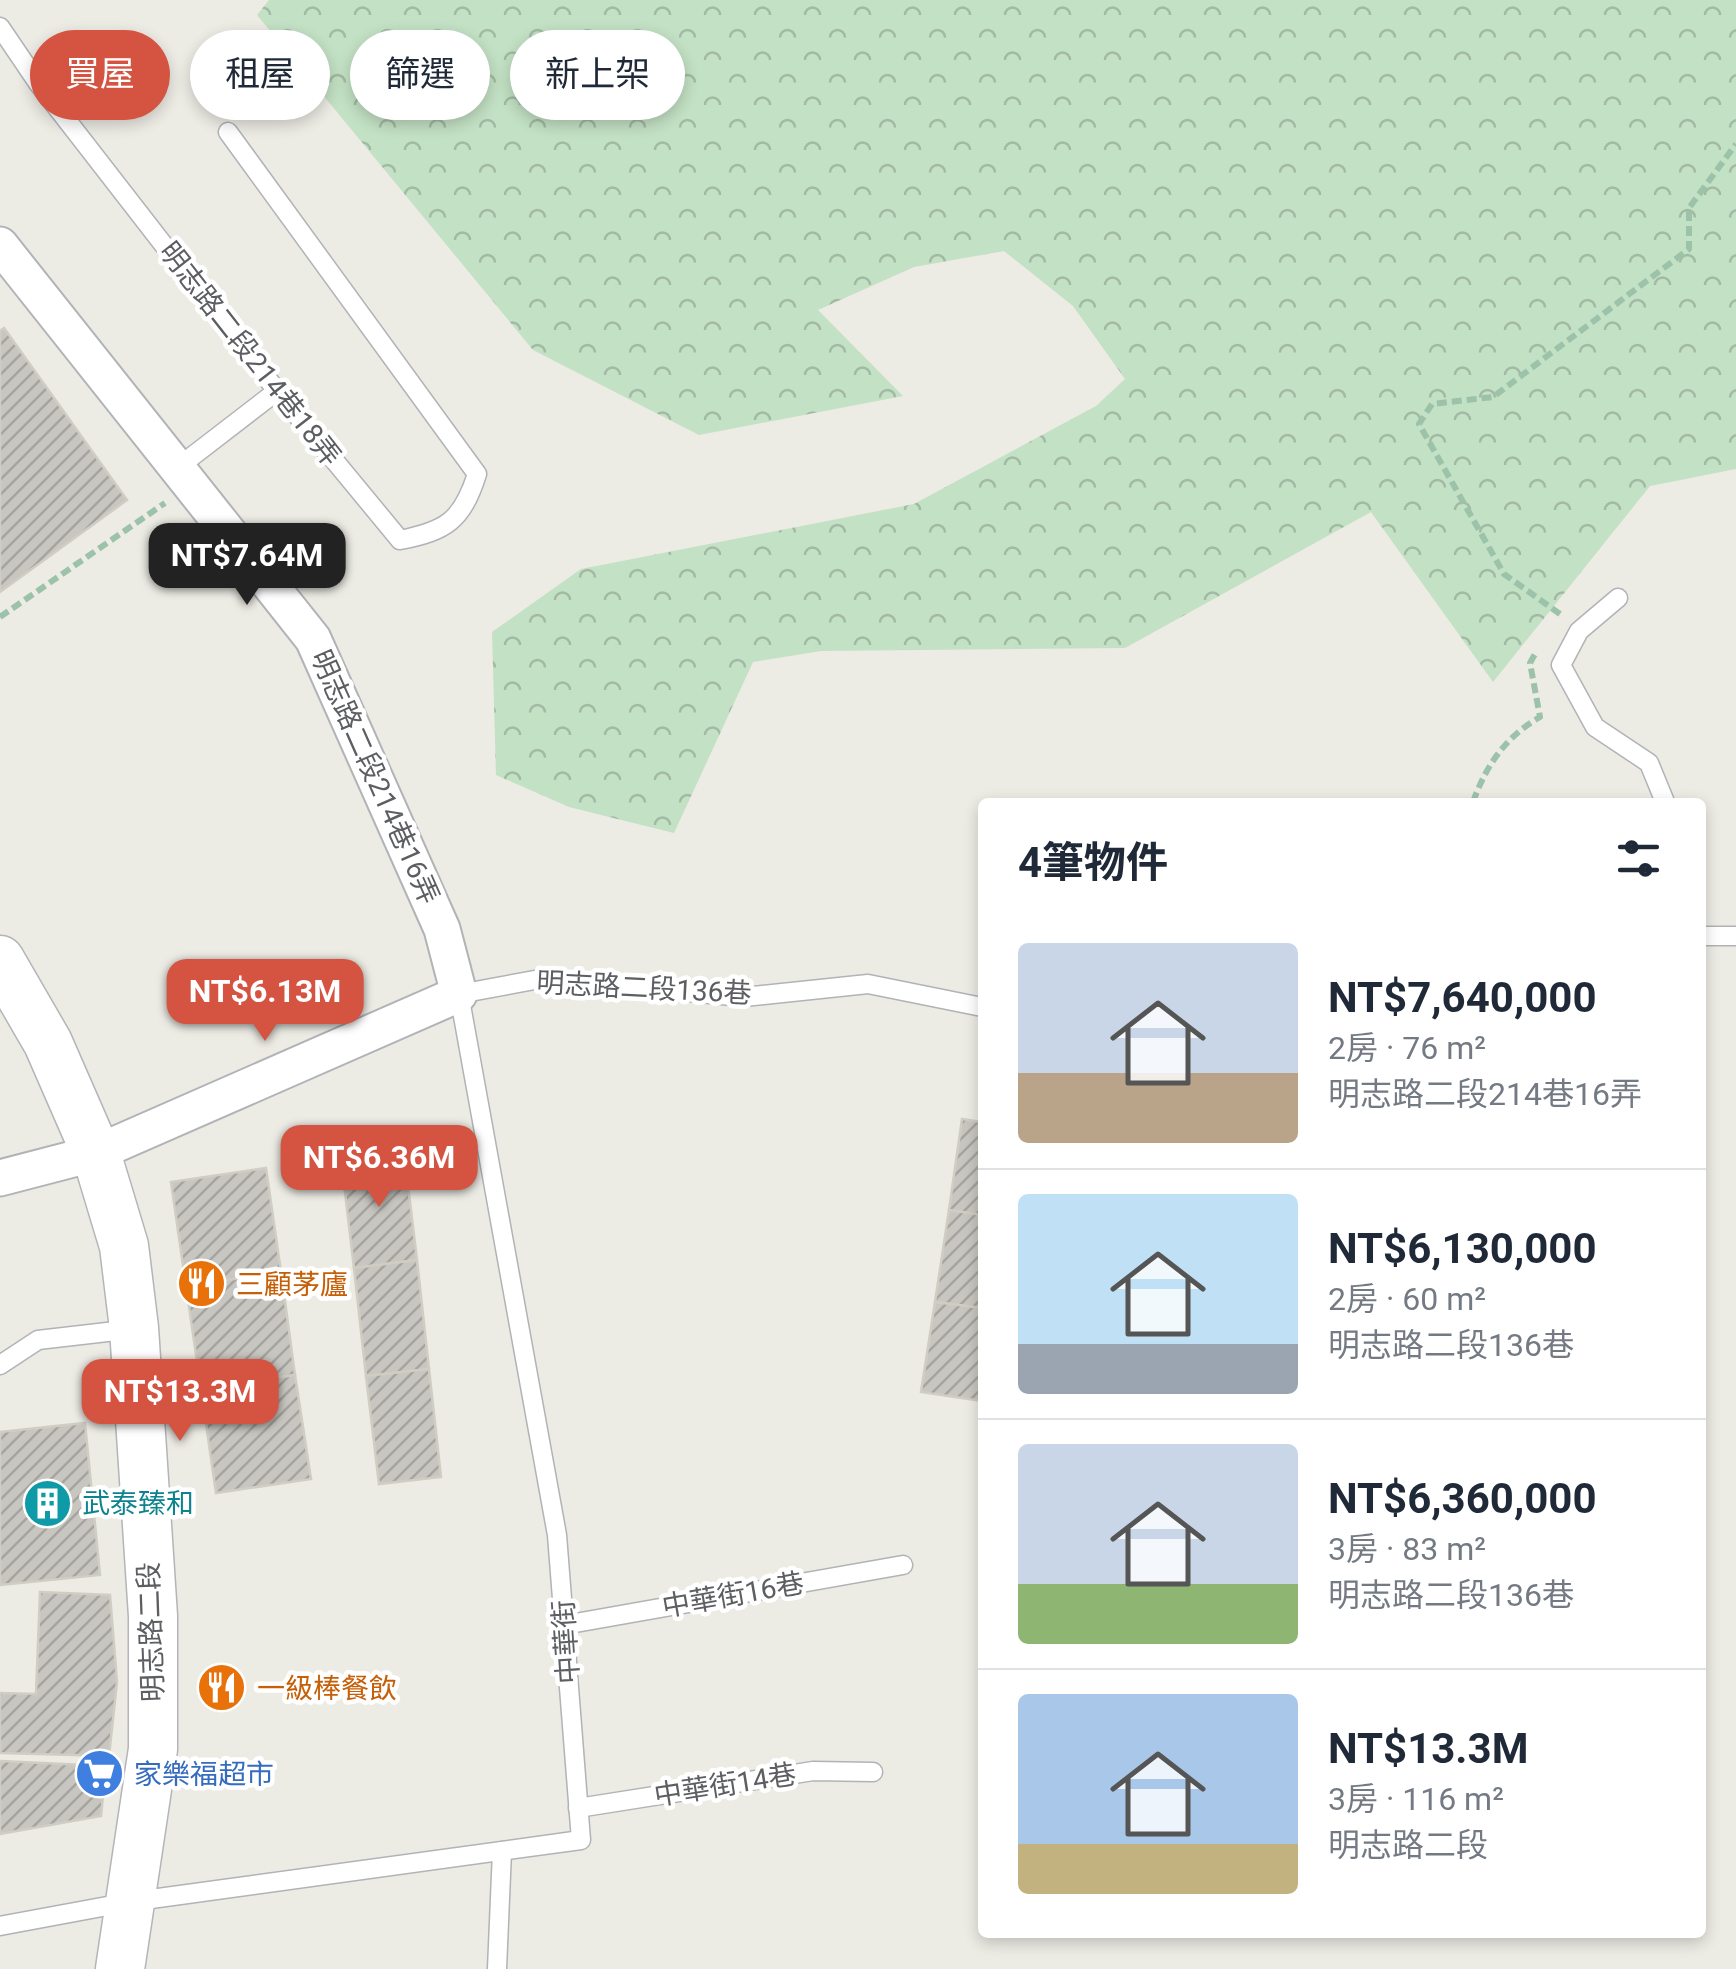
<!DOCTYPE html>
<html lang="zh-TW">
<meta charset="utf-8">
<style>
body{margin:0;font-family:Roboto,"Noto Sans TC",sans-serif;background:#f6f6f7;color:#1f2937;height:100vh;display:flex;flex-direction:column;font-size:38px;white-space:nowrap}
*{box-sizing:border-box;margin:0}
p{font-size:32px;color:#747a83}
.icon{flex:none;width:55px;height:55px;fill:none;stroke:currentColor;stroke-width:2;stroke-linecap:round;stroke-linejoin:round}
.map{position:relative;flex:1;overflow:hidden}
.side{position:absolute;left:978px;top:798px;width:728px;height:1140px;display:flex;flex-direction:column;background:#fff;border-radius:10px;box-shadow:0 5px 15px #0003}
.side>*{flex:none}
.banner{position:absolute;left:30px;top:30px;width:798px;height:90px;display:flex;gap:20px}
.price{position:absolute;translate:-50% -85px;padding:0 22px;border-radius:20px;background:#d55341;color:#fff;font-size:32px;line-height:65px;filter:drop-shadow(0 2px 5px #0008)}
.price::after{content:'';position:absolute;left:50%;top:60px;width:30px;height:22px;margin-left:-15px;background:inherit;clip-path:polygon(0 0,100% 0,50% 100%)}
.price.current{background:#222;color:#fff}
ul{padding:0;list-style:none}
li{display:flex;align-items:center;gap:30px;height:250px;padding:0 40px}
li+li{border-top:2px solid #e0e1e3}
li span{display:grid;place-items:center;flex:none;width:280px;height:200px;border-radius:10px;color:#555}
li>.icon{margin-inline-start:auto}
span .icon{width:120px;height:120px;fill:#fffc;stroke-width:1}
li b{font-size:42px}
h2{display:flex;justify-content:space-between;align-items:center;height:120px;padding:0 40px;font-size:42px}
.chip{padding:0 35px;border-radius:45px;background:#fff;box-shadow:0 5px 15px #0003;font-size:35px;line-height:90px}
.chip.current{background:#d55341;color:#fff}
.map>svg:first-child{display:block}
</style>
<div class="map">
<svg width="1736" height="1969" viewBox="0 0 1736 1969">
<defs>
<pattern id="forest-crowns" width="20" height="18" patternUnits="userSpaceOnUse" patternTransform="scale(2.5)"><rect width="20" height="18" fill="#c3e1c4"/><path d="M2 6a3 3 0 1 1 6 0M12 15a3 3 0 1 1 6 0" fill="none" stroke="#a2baa3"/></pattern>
<pattern id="building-hatch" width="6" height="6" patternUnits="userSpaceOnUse" patternTransform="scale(2.5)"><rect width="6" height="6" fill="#c8c6c0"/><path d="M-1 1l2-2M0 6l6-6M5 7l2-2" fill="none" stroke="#a6a49f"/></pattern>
</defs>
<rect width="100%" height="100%" fill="#ecebe4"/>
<path fill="url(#forest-crowns)" d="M269 0H1736V469L1650 486 1493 682 1371 512 1125 648 821 651 753 662 674 833 569 807 496 775 492 632 581 569 914 504 1096 406 1125 379 1073 306 1004 251 914 267 818 310 903 396 699 435 533 350 257 15Z"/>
<g fill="url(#building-hatch)" stroke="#d0cdc3" stroke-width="2.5">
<path d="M4 328 127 500 0 592V331Z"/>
<path d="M962 1119 982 1122V1215L949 1210Z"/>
<path d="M404 1152 417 1260 354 1268 341 1159Z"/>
<path d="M266 1168 281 1272 186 1286 171 1182Z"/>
<path d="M949 1210 982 1215V1308L935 1302Z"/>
<path d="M417 1260 429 1369 366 1376 354 1268Z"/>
<path d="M281 1272 295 1375 201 1389 186 1286Z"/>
<path d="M935 1302 982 1308V1401L921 1392Z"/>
<path d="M429 1369 441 1477 379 1484 366 1376Z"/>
<path d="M295 1375 311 1479 216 1493 201 1389Z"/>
<path d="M85 1423 100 1575 0 1585V1432Z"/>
<path d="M40 1592 110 1595 117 1682 109 1756 0 1753V1693L36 1694Z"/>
<path d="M0 1761 106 1766 101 1816 0 1834Z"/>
</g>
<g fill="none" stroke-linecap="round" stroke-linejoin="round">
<defs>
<g id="service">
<path d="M0 27 38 83 277 391 400 540C446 531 462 521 477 474L228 132"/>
<path d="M177 468 277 391"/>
<path d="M1618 598 1579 631 1561 665 1595 727 1649 763 1665 802"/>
<path d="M1700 936H1736"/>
<path d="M0 1365 38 1340 133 1329"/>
<path d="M564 1625 903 1565"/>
<path d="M578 1808 813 1771 873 1772"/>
<path d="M0 1926 129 1902 581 1840 557 1535 459 994 540 979 744 997 868 984 982 1007"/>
<path d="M497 1969 502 1851"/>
</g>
<path id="minor" d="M0 245 313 639 442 929 459 994 96 1153 0 1178"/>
<path id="secondary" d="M0 960 48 1043 96 1153 124 1246 134 1328 153 1616V1749L120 1969"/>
</defs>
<use href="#service" stroke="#b1b3b7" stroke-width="21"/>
<use href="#minor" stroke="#b1b3b7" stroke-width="39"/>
<use href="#secondary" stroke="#b3b5b9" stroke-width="51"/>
<g stroke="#9cc2a9" stroke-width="6" stroke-dasharray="10 5" stroke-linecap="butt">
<path d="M1560 614 1504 574 1419 424 1432 404 1493 397 1689 249V208L1736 144"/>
<path d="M0 617 165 503"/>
<path d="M1473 802C1486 766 1505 737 1540 717L1530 663 1535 654"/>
</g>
<use href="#service" stroke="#fff" stroke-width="18"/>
<use href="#minor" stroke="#fff" stroke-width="35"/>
<use href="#secondary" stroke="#fff" stroke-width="48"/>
</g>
<defs>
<symbol id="restaurant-disc" viewBox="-11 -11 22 22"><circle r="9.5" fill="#e8710a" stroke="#fff"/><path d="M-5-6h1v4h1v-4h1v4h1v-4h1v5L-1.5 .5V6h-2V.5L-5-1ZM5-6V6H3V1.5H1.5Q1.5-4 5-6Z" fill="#fff"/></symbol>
<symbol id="building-disc" viewBox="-11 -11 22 22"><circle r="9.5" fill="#0f9aa8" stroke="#fff"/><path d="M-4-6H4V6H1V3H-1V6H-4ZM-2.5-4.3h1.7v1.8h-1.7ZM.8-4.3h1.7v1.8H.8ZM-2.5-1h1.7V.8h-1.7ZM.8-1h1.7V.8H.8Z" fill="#fff"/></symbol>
<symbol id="supermarket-disc" viewBox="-11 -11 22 22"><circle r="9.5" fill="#3f7fe0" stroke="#fff"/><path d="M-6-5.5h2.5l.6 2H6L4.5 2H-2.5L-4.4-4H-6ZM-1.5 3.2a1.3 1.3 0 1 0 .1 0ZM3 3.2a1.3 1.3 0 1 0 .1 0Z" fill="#fff"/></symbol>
</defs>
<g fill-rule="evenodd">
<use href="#restaurant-disc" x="174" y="1256" width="55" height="55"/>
<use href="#building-disc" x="20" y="1476" width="55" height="55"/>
<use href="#restaurant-disc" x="194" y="1660" width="55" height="55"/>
<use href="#supermarket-disc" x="72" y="1746" width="55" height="55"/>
</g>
<g text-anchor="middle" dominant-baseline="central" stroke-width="9" stroke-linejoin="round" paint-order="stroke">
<g font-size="28" fill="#5c5e62" stroke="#fff">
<text transform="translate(250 354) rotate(52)">明志路二段214巷18弄</text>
<text transform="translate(375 777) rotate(66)">明志路二段214巷16弄</text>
<text transform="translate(644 988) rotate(3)">明志路二段136巷</text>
<text transform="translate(733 1595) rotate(-10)">中華街16巷</text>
<text transform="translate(151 1632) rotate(-92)">明志路二段</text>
<text transform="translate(566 1642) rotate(-94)">中華街</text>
<text transform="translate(725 1785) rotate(-9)">中華街14巷</text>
</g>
<g font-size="28" fill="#c56008" stroke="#fff" text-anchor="start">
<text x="236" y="1284">三顧茅廬</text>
<text x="257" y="1688">一級棒餐飲</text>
</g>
<g font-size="28" fill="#0d838f" stroke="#fff" text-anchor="start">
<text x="82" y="1503">武泰臻和</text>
</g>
<g font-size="28" fill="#366cbe" stroke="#fff" text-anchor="start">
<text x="134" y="1774">家樂福超市</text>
</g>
</g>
</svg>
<b class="price current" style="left:247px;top:608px">NT$7.64M</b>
<b class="price" style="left:265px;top:1044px">NT$6.13M</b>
<b class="price" style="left:379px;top:1210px">NT$6.36M</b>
<b class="price" style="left:180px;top:1444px">NT$13.3M</b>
<div class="banner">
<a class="chip current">買屋</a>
<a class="chip">租屋</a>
<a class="chip">篩選</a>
<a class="chip">新上架</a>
</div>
<section class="side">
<h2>4筆物件<svg class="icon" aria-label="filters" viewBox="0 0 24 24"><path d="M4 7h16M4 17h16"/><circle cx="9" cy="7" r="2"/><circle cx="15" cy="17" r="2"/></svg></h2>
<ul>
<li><span style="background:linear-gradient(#c9d6e8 65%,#b9a48a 0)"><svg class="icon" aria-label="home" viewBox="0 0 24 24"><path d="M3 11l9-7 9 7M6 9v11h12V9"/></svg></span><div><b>NT$7,640,000</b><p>2房 · 76 m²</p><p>明志路二段214巷16弄</p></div></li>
<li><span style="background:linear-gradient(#bfe0f5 75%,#9aa5b1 0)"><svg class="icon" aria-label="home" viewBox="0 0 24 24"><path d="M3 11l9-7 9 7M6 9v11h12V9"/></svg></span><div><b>NT$6,130,000</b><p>2房 · 60 m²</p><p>明志路二段136巷</p></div></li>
<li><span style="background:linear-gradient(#c9d6e8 70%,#8fb573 0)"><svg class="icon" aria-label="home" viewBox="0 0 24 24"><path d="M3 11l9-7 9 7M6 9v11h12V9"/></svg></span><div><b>NT$6,360,000</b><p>3房 · 83 m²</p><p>明志路二段136巷</p></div></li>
<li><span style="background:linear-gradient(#a9c7e8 75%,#c2b280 0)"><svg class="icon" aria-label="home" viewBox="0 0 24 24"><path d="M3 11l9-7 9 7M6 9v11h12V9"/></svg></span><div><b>NT$13.3M</b><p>3房 · 116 m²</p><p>明志路二段</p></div></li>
</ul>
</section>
</div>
